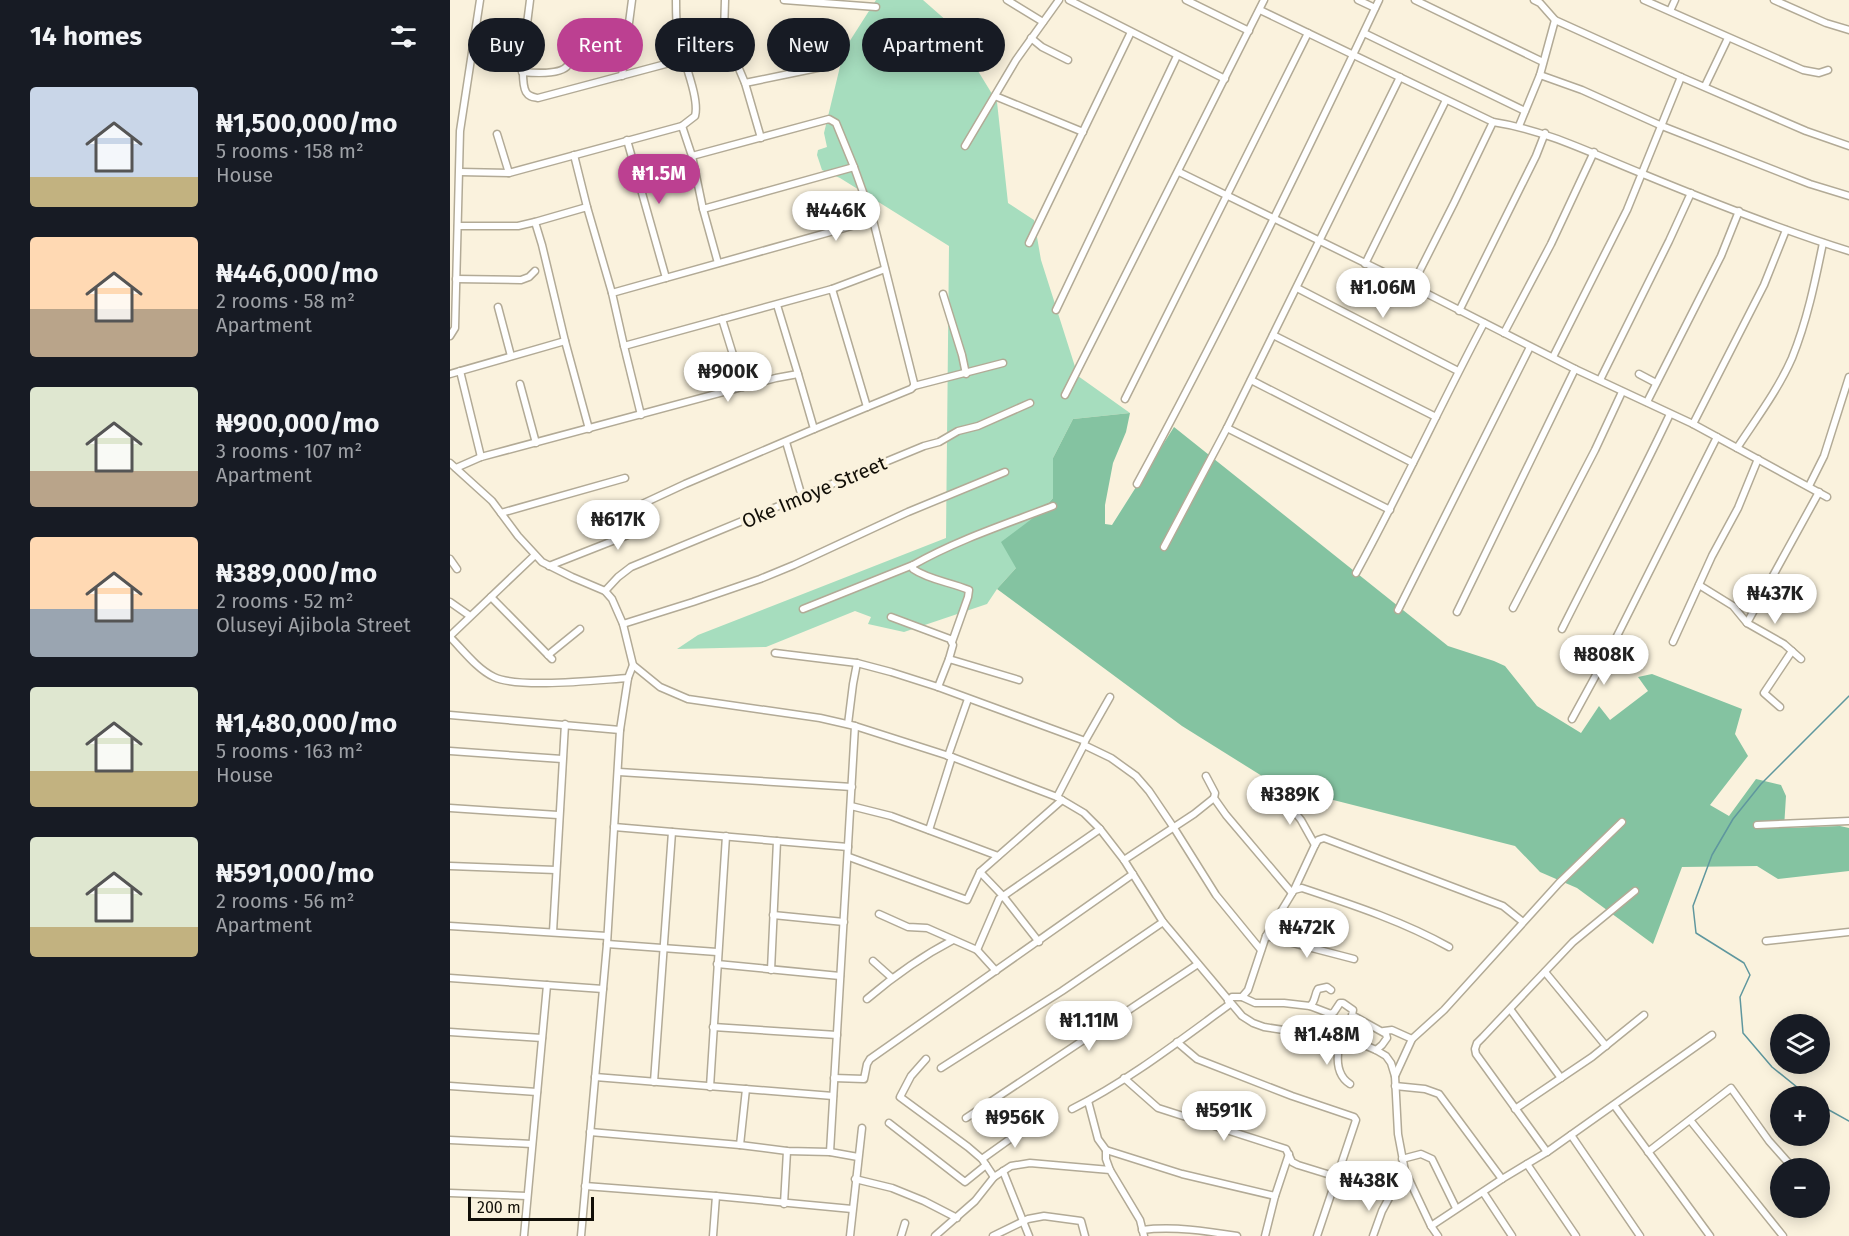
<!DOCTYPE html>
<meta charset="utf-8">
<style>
body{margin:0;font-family:"Fira Sans",sans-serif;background:#242831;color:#f1f3f6;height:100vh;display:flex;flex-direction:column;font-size:22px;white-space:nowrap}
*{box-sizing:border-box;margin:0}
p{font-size:20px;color:#9ea1a6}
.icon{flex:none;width:33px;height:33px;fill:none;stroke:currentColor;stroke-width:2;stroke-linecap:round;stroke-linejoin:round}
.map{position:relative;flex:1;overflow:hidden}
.panel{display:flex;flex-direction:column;background:#171b24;width:450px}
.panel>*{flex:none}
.hud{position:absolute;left:18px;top:18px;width:570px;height:54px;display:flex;gap:12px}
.buttons{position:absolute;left:1320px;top:1014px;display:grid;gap:12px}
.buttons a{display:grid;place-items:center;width:60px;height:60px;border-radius:50%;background:#171b24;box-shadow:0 3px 15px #0003;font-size:30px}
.scale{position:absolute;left:18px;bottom:15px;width:126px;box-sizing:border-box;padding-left:6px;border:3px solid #110e07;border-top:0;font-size:16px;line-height:21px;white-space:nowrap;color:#110e07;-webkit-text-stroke:4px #faf2dd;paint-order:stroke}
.price{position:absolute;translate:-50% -51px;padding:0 14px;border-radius:21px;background:#fff;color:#222;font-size:20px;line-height:39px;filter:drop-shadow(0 2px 3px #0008)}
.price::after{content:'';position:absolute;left:50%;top:36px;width:18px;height:14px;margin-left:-9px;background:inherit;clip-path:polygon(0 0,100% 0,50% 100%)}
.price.active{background:#bc4091;color:#fff}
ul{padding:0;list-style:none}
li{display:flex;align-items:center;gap:18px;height:150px;padding:0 30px}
li span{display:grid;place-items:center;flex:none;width:168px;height:120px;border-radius:6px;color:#555}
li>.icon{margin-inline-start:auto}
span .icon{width:72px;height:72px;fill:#fffc;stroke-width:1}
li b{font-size:26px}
h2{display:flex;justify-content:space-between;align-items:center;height:72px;padding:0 30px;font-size:26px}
.tag{padding:0 21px;border-radius:27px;background:#171b24;box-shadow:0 3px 15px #0003;font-size:21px;line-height:54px}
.tag.active{background:#bc4091;color:#fff}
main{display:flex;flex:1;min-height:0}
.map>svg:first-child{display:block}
</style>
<main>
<section class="panel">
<h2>14 homes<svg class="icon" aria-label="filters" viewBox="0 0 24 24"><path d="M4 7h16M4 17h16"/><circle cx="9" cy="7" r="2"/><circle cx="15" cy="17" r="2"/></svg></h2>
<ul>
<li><span style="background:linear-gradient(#c9d6e8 75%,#c2b280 0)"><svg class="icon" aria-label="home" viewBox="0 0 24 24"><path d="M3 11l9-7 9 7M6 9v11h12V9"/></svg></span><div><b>₦1,500,000/mo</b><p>5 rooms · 158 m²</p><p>House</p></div></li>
<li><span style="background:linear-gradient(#ffd9b3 60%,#b9a48a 0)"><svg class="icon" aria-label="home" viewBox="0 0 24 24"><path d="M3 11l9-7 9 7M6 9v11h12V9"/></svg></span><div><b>₦446,000/mo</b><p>2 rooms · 58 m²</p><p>Apartment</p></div></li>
<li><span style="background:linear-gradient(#dfe7d0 70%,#b9a48a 0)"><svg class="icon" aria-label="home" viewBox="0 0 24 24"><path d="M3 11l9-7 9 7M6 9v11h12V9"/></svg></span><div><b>₦900,000/mo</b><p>3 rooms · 107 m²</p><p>Apartment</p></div></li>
<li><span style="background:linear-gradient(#ffd9b3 60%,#9aa5b1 0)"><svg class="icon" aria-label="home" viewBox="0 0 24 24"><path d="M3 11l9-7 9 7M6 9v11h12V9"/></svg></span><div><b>₦389,000/mo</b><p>2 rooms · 52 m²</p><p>Oluseyi Ajibola Street</p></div></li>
<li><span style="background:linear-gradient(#dfe7d0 70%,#c2b280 0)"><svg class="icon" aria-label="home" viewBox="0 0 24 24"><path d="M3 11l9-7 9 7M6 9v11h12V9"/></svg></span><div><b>₦1,480,000/mo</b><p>5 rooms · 163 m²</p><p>House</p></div></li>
<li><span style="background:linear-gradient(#dfe7d0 75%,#c2b280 0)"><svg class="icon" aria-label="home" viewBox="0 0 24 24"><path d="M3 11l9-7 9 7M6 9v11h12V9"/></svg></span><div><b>₦591,000/mo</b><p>2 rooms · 56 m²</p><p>Apartment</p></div></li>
</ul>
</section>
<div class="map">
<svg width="1399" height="1236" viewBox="0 0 1399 1236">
<rect width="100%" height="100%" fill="#faf2dd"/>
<path fill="#a6ddbe" d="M426 0H473L498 22 547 102 558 203 584 220 591 260 628 376 680 413 623 419 603 458V498L591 512 566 568 547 589 537 604 454 632 418 624 421 617 405 611 316 647 227 649 248 635 496 538 499 246 390 178 372 170 367 155 368 150 377 147 374 133 394 50Z"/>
<path fill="#84c3a1" d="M680 413 676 432 663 463 655 505V524L662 525 724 427 998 646 1044 661 1055 666 1087 706 1131 733 1149 706 1160 720 1198 691 1188 677 1202 674 1292 709 1285 734 1298 756 1260 805 1279 816 1306 779 1331 785 1336 796 1334 828 1390 826 1399 828V871L1328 879 1307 866 1232 867 1203 944 1127 888 1090 872 1065 846 828 786 732 726 547 589 566 568 551 542 591 512 603 498V458L623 419Z"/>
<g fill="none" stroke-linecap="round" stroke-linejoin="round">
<g stroke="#5f979e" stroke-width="1.5">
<path d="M1358 1096 1322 1067 1293 1033 1290 997 1300 975 1294 963 1246 933 1243 906 1262 855 1283 819 1311 784 1399 696"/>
<path d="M1370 1105 1399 1121"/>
</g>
<defs>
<g id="minor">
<path d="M80 0C78 19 68 78 76 92 79 97 83 97 88 98L227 61"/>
<path d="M275 0 274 33 295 83 311 138"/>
<path d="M334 0 426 7"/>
<path d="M557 0 593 22"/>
<path d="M619 0 775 79"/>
<path d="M736 0 799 31"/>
<path d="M908 0 925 8"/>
<path d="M965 0 1093 62"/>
<path d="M1084 0 1090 3 1105 20 1231 77 1356 131 1399 146"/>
<path d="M1194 0 1353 70 1369 73 1378 70"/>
<path d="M1324 0 1376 23 1399 30"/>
<path d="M810 10 1043 122C1096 130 1143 154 1193 174 1261 202 1329 229 1399 251"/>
<path d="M1220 11 1225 0"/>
<path d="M914 33 1075 111"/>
<path d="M581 38 592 47 618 60"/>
<path d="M72 72C83 73 112 75 118 65 123 57 123 49 128 42L175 44"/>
<path d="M1090 75 1132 90 1212 126 1360 184 1399 196"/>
<path d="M172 76 182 0"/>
<path d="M295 83 382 65"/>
<path d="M1255 86 1278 38"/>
<path d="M545 96 633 132"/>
<path d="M232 126 242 156 253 209 404 167 423 220"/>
<path d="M1069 126 1090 75 1105 20"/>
<path d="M47 134 59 173"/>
<path d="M177 140 216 278"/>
<path d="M515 146 566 60 609 0"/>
<path d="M124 155 137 207"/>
<path d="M242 156 379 119 386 123 404 167"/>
<path d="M10 172 59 173 232 126 245 116C250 98 232 58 228 38 226 25 226 13 226 0"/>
<path d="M729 172 962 286 1125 369 1243 424 1377 497"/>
<path d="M253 209 268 263"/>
<path d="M423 220 464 383V386L461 389 417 407 382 289 174 346 162 293Z"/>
<path d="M8 226H68L85 222"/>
<path d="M579 243 681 32"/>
<path d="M915 264 996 100"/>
<path d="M6 279 71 280 79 277 85 271"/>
<path d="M962 286 1004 203 1043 122"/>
<path d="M847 288 1008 371"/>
<path d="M382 289 435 269"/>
<path d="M493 294 512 355 516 374"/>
<path d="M327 305 348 374"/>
<path d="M48 307 61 356"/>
<path d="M606 310 727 56"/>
<path d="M1009 311 1086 156 1095 133"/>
<path d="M272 319 293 387"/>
<path d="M1054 333 1101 244 1144 152"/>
<path d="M823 335 986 417"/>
<path d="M0 336 5 328 10 131 30 0"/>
<path d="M174 346 191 415"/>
<path d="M1103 357 1177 210 1231 77"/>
<path d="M10 371 31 457"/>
<path d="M0 374 115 341"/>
<path d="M1189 374 1206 383"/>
<path d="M801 380 963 463"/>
<path d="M1150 380 1219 241 1241 193"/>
<path d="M70 384 86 443"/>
<path d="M464 386 553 363"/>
<path d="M615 395 814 0"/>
<path d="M675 399 858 33"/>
<path d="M1197 402 1271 256 1289 211"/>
<path d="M1243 424 1314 285 1336 230"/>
<path d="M777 428 940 510"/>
<path d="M139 429 115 341 92 245 85 222 137 207 162 293"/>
<path d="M364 429 417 407"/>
<path d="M336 442 352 497"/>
<path d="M1287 448C1306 419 1328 390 1342 358 1357 321 1365 282 1373 243"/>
<path d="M0 463 42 501 68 536 92 562 122 577 155 591 162 599 173 624 183 665 210 687 238 699 370 718 405 726 502 757 607 797 634 813 650 829 674 860 713 922 792 1016 803 1023 814 1027 905 1041 926 1050 936 1056 941 1063 945 1076 948 1134 955 1171 981 1226 988 1236"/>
<path d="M6 468 31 457 326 378 348 374 364 429 235 484 190 505 193 525 188 531 99 566"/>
<path d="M687 484C773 326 852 163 929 0"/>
<path d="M1359 486 1374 456 1399 377"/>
<path d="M51 513 175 478"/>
<path d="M714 547 777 428 950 77"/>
<path d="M0 559 7 569"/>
<path d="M906 573C951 491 990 406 1034 323"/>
<path d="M1249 585 1283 606 1297 623 1334 644 1351 659"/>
<path d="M155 591 168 577 181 567 474 446 489 442 508 431 528 426 580 403"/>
<path d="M41 597 102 659"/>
<path d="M0 602 20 616"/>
<path d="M1063 608 1145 450 1172 392"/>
<path d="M353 609 463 565"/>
<path d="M948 610 1080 347"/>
<path d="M1007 612 1125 369"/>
<path d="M441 617 500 639 503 645 499 659"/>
<path d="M1297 623 1369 492"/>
<path d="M173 624 243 602 310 579 344 565 458 512 555 472"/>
<path d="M1112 629C1148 557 1186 486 1220 414"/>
<path d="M0 636 85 555"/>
<path d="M0 637C13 650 27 669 44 677 69 689 147 680 178 678"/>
<path d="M502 642 518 597 519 590C500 582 479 580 463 569V565C507 540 556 524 603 506"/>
<path d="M1223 642 1262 556 1288 508 1308 459"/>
<path d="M325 653 407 663 441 672 488 687 635 741 634 745 661 758 686 776 699 791 724 828 766 895 811 950"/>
<path d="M98 655 130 629"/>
<path d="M488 687 499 659 569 680"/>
<path d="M1330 707 1314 693 1342 651"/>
<path d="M0 715 170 730"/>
<path d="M1122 719 1164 642 1267 437"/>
<path d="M398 724 403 684 407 663"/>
<path d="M635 741 660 697"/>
<path d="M0 751 112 759"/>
<path d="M498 756 518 699"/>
<path d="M169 772 402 787"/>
<path d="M756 776 765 793 764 798 776 815 842 893"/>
<path d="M831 795 851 820 865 845"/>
<path d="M607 797 634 745"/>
<path d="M401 806 441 816 548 856"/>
<path d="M0 808 108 815"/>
<path d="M1307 825 1399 821"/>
<path d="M164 827 398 847"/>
<path d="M479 830 502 757"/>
<path d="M399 857 517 900 530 872 612 800"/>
<path d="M674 860 744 814 764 798"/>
<path d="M0 866 106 870"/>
<path d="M530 872 553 896 589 942"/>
<path d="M844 890 852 888 858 890C906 906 954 922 999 947"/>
<path d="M429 914 458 927 477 928 527 950 546 971"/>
<path d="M323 915 394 922"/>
<path d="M0 926 157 936"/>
<path d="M103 932 115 724"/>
<path d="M816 936 904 959"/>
<path d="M1316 941 1399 932"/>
<path d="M157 944 267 952"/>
<path d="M527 950 549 899 650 829"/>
<path d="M423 961 442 978"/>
<path d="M267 964 390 976"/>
<path d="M321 970 327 841"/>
<path d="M1095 972 1156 1046"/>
<path d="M0 978 153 989"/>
<path d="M792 997 805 1003H834L860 1006 881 1014 884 1012 890 1003H893L903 1010 902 1015 936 1034 937 1038 932 1045 926 1050"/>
<path d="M417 999C444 976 472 956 503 940"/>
<path d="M778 1001 782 997H792L798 990 816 936 844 890 865 845 868 840 874 838 1053 906 1073 922"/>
<path d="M860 1006C866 1001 864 995 868 989L877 987 881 990"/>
<path d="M1060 1009 1111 1078"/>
<path d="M263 1027 387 1035"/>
<path d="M934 1031 942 1030 962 1039"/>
<path d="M0 1032 92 1038"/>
<path d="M883 1038 880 1049 888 1053C887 1064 889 1077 900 1084"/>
<path d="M727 1042 747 1059 842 1096 904 1117 906 1120 867 1236"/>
<path d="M476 1059 461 1076 450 1097 518 1147 532 1159 544 1177"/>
<path d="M491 1068 612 991 713 922"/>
<path d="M945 1076 962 1039 994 1010 1109 883 1172 822"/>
<path d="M145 1077 383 1096"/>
<path d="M384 1078 414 1079 417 1064 420 1059 683 874"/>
<path d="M674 1078 708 1108 836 1149 842 1162 848 1165 887 1177 936 1174 955 1171"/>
<path d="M204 1082 222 832"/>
<path d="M0 1086 87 1092"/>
<path d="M945 1086 975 1089 989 1094 1052 1179 1097 1152 1262 1035"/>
<path d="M260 1087 276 836"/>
<path d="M638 1101 648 1139 656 1150 732 1174 825 1196"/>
<path d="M1164 1105 1260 1236"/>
<path d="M622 1109C678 1081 729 1041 780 1004"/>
<path d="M1065 1109 1142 1057 1194 1015"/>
<path d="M516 1118 748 964"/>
<path d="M1240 1120 1333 1236"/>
<path d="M439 1123 515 1182 536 1165"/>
<path d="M140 1132 290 1145 337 1151 380 1152 408 1157"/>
<path d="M1121 1135 1190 1236"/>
<path d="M0 1140 82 1144"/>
<path d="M290 1145 296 1089"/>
<path d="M656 1150V1159L660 1170"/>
<path d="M380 1152 405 726"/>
<path d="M1097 1152 1026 1054 1025 1049 1027 1043 1033 1037 1123 942 1185 891"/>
<path d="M1198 1152 1281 1088 1319 1141 1343 1168"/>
<path d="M532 1159 585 1121"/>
<path d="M952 1159 971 1154 982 1159 1006 1208"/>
<path d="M1077 1164 1126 1236"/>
<path d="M553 1171 579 1236"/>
<path d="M405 1179 442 1188 474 1201 507 1218"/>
<path d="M135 1186 266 1196 402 1209"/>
<path d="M1033 1192 1062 1236"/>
<path d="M0 1193 77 1196"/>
<path d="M1370 1199 1372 1202"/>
<path d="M334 1204 337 1151"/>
<path d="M981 1226 1052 1179"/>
<path d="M692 1230C723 1226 757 1231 787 1236"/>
<path d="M74 1236 97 985"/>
<path d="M131 1236 157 944 170 730 178 678 183 665"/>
<path d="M263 1236 266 1196"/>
<path d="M400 1236 412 1128"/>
<path d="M451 1236 455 1223"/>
<path d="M485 1236 525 1201 544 1177 561 1166 580 1163 660 1170 690 1220 694 1236"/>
<path d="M543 1236 578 1219 594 1216 631 1221 635 1236"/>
<path d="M815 1236 825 1196 839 1154"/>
<path d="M923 1236 932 1211 939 1198"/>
</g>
</defs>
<use href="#minor" stroke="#b2aa96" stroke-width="9"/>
<use href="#minor" stroke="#fff" stroke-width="6"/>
</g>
<g text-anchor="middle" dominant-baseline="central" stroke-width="6" stroke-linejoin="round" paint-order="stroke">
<g font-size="20" fill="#110e07" stroke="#faf2dd">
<text transform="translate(364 492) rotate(-23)">Oke Imoye Street</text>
</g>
</g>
</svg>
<div class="buttons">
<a><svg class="icon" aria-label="layers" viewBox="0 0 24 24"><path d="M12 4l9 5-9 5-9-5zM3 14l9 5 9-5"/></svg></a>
<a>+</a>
<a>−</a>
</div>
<div class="scale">200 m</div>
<b class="price active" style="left:209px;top:205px">₦1.5M</b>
<b class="price" style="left:386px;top:242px">₦446K</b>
<b class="price" style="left:933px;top:319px">₦1.06M</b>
<b class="price" style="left:278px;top:403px">₦900K</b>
<b class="price" style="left:168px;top:551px">₦617K</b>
<b class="price" style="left:1325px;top:625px">₦437K</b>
<b class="price" style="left:1154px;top:686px">₦808K</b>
<b class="price" style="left:840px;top:826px">₦389K</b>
<b class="price" style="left:857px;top:959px">₦472K</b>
<b class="price" style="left:639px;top:1052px">₦1.11M</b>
<b class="price" style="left:877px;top:1066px">₦1.48M</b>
<b class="price" style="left:774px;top:1142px">₦591K</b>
<b class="price" style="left:565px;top:1149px">₦956K</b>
<b class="price" style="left:919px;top:1212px">₦438K</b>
<div class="hud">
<a class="tag">Buy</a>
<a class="tag active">Rent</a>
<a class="tag">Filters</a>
<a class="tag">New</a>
<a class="tag">Apartment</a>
</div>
</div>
</main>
